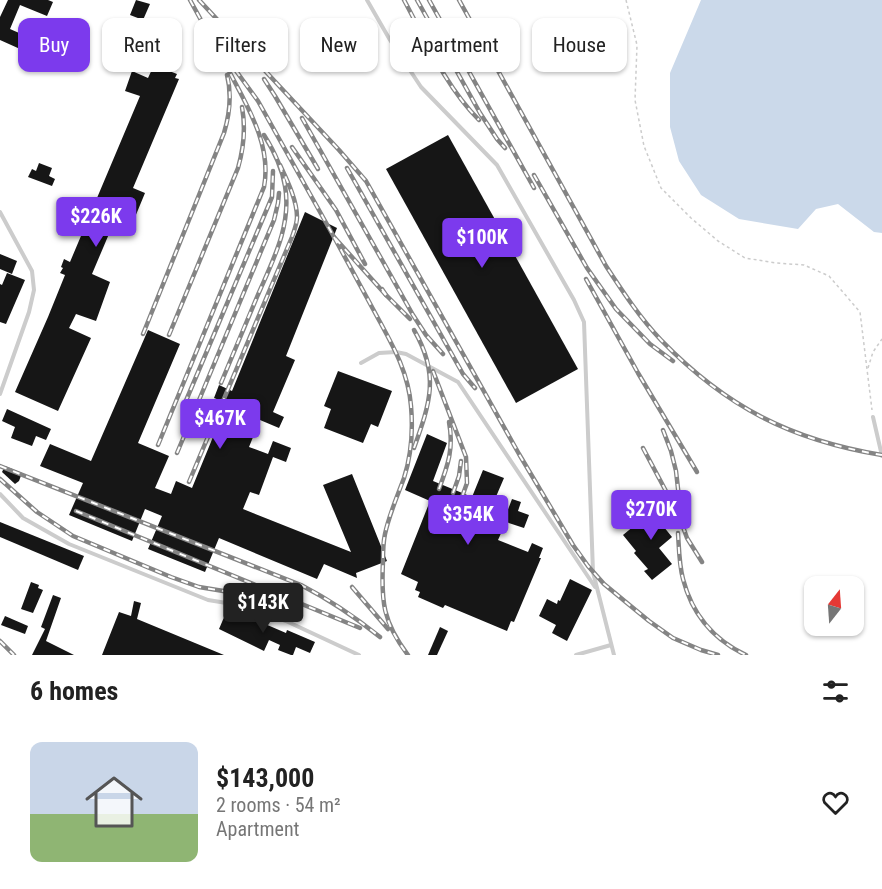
<!DOCTYPE html>
<meta charset="utf-8">
<style>
body{margin:0;font-family:"Roboto Condensed",sans-serif;background:#f6f6f6;color:#222;height:100vh;display:flex;flex-direction:column;font-size:22px;white-space:nowrap}
*{box-sizing:border-box;margin:0}
p{font-size:20px;color:#767676}
.icon{flex:none;width:33px;height:33px;fill:none;stroke:currentColor;stroke-width:2;stroke-linecap:round;stroke-linejoin:round}
.map{position:relative;height:655px;overflow:hidden}
.sheet{display:flex;flex-direction:column;background:#fff;flex:1}
.sheet>*{flex:none}
.banner{position:absolute;left:18px;top:18px;width:846px;height:54px;display:flex;gap:12px}
.needle{width:39px;rotate:17deg}
.buttons{position:absolute;left:804px;top:576px;display:grid;gap:12px}
.buttons a{display:grid;place-items:center;width:60px;height:60px;border-radius:12px;background:#fff;box-shadow:0 2px 4px #0004;font-size:30px}
.price{position:absolute;translate:-50% -51px;padding:0 14px;border-radius:6px;background:#7c3aed;color:#fff;font-size:20px;line-height:39px;filter:drop-shadow(0 2px 3px #0008)}
.price::after{content:'';position:absolute;left:50%;top:36px;width:18px;height:14px;margin-left:-9px;background:inherit;clip-path:polygon(0 0,100% 0,50% 100%)}
.price.selected{background:#222;color:#fff}
ul{padding:0;list-style:none}
li{display:flex;align-items:center;gap:18px;height:150px;padding:0 30px}
li+li{border-top:2px solid #e0e0e0}
li span{display:grid;place-items:center;flex:none;width:168px;height:120px;border-radius:12px;color:#555}
li>.icon{margin-inline-start:auto}
span .icon{width:72px;height:72px;fill:#fffc;stroke-width:1}
li b{font-size:26px}
h2{display:flex;justify-content:space-between;align-items:center;height:72px;padding:0 30px;font-size:26px}
.pill{padding:0 21px;border-radius:12px;background:#fff;box-shadow:0 2px 4px #0004;font-size:21px;line-height:54px}
.pill.selected{background:#7c3aed;color:#fff}
.map>svg:first-child{display:block}
</style>
<div class="map">
<svg width="882" height="655" viewBox="0 0 882 655">
<rect width="100%" height="100%" fill="#fff"/>
<path fill="#cbd9ea" d="M701 0H882V233L874 232 838 204 816 209 798 229 739 219 701 195 679 161 670 127V73Z"/>
<g fill="#161616">
<path d="M8 0H48L53 2 47 16 20 5 10 29 35 40 29 53 0 40V17Z"/>
<path d="M136 0 150 4 143 20 130 15Z"/>
<path d="M154 65 177 74 175 78 179 79 133 188 145 193 133 222 117 215 92 274 110 282 96 321 76 314 69 328 91 338 58 411 15 392 48 317 65 275 60 273 63 268 61 267 64 259 70 262 140 96 125 91 132 71 148 78Z"/>
<path d="M448 135 578 369 516 403 386 169Z"/>
<path d="M39 163 52 168 49 176 55 179 52 186 28 177 32 169 36 171Z"/>
<path d="M305 212 337 228 286 356 295 360 273 412 284 417 279 428 260 420 249 447 268 454 273 441 291 448 286 462 273 457 259 495 250 492 243 509 351 552 323 485 352 474 387 561 356 573 357 578 324 564 317 579 219 538 205 572 148 549 162 516 145 509 132 541 69 515 83 483 40 466 50 444 91 461 148 330 180 344 138 443 169 456 155 488 171 494 176 481 192 488 227 403 214 398 219 385 232 391Z"/>
<path d="M0 254 17 261 12 274 0 269Z"/>
<path d="M7 273 25 280 6 324 0 322V284L2 285Z"/>
<path d="M338 371 392 391 378 427 371 424 363 443 324 428 331 409 324 406Z"/>
<path d="M7 409 51 429 46 440 36 436 32 446 11 438 15 427 2 421Z"/>
<path d="M427 434 447 443 433 481 472 497 483 470 504 478 492 506 507 512 512 499 521 502 518 511 529 515 524 528 506 522 498 540 528 552 532 543 543 548 539 558H541L514 622 511 621 507 631 445 605 443 608 418 597 420 592 415 590 418 582 401 574 430 501 405 490Z"/>
<path d="M5 466 22 473 19 481 15 484 2 472Z"/>
<path d="M663 502 671 512 659 521 672 537 659 548 672 564 652 580 644 571 648 569 634 553 636 551 623 535Z"/>
<path d="M0 522 84 556 78 570 0 537Z"/>
<path d="M570 579 592 590 567 641 552 633 556 625 539 616 547 599 557 604 558 600 560 601Z"/>
<path d="M31 582 39 585 38 588 43 590 33 613 21 609Z"/>
<path d="M53 595 61 598 46 641 74 655H32L45 629 41 627Z"/>
<path d="M134 601 141 603 137 619 224 655H102L119 612 131 616Z"/>
<path d="M228 608 286 633 287 630 315 642 310 653 296 647 293 655H291L278 650 280 645 269 640 264 651 219 629Z"/>
<path d="M5 616 28 626 25 634 1 625Z"/>
<path d="M440 627 448 631 437 655H428Z"/>
</g>
<g fill="none" stroke-linecap="round" stroke-linejoin="round">
<g stroke="#ccc" stroke-width="1.5" stroke-dasharray="3 3" stroke-linecap="butt">
<path d="M626 0 637 45 635 100 644 146 661 188 691 218 718 241 745 258 776 263 804 265 829 276 860 312 872 410"/>
<path d="M868 368 873 352 882 339"/>
</g>
<g stroke="#ccc" stroke-width="4">
<path d="M367 0 390 40 421 87 497 165 574 300 584 322 593 572 614 655"/>
<path d="M0 212 32 271 34 290 29 312 0 394"/>
<path d="M361 363 379 353 396 352 406 354 458 382 595 587"/>
<path d="M873 417 882 456"/>
<path d="M0 494 23 518 69 544 208 600 245 606 286 621 359 655"/>
<path d="M576 655 611 645"/>
</g>
<defs>
<g id="rail">
<path d="M190 0 207 31 258 101 334 237 386 295"/>
<path d="M199 0 339 150 366 181 519 454 573 545 588 566 604 584 627 603 649 621 673 638 701 650 718 655"/>
<path d="M404 0C426 41 446 87 479 120"/>
<path d="M417 0 480 113 497 139 505 148"/>
<path d="M429 0 534 188"/>
<path d="M459 0 606 266C623 292 640 318 661 340 726 407 791 440 882 455"/>
<path d="M264 79 275 96 318 169"/>
<path d="M302 118 413 315 426 335 443 354"/>
<path d="M292 147 336 210 365 264"/>
<path d="M347 168 463 374 475 388"/>
<path d="M534 175 587 268 616 309 650 344 673 361"/>
<path d="M334 237C347 261 360 285 373 309 390 341 408 369 411 406 413 429 411 456 404 478 397 497 389 515 385 534 383 543 383 552 383 561 381 602 383 622 408 655"/>
<path d="M586 279 638 373 697 472"/>
<path d="M382 289 386 295 410 319"/>
<path d="M143 334 224 133C230 113 232 95 227 75"/>
<path d="M169 335 238 168C244 147 246 129 242 107"/>
<path d="M433 371 466 457 467 483 462 497"/>
<path d="M221 383C233 354 245 325 257 297 272 262 292 226 285 186 282 167 274 151 264 135"/>
<path d="M185 403 272 197 273 171"/>
<path d="M663 430 671 451 676 471 682 524 687 538 702 562"/>
<path d="M158 445 264 187C272 145 247 106 229 71"/>
<path d="M414 448C430 403 440 375 414 330"/>
<path d="M643 448 668 495 675 515"/>
<path d="M177 453 274 220 278 203 279 193"/>
<path d="M0 466 301 585C330 600 355 617 380 637"/>
<path d="M0 479 37 512 73 536 171 577 199 587 278 600"/>
<path d="M189 482 292 237C294 231 297 224 297 217 297 200 287 180 280 165"/>
<path d="M439 489C448 465 454 448 449 422"/>
<path d="M453 493 459 476 461 461"/>
<path d="M76 511 360 628"/>
<path d="M678 533C679 548 679 564 683 579 692 614 714 640 746 655"/>
<path d="M352 587 388 629"/>
<path d="M0 641 14 655"/>
</g>
</defs>
<use href="#rail" stroke="#848484" stroke-width="4.5"/>
<use href="#rail" stroke="#fff" stroke-width="2" stroke-dasharray="7" stroke-linecap="butt"/>
</g>
</svg>
<div class="buttons">
<a><svg class="needle" viewBox="-14 -14 28 28"><path d="M0-13l5 13h-10z" fill="#e53935"/><path d="M0 13l5-13h-10z" fill="#767676"/></svg></a>
</div>
<b class="price" style="left:96px;top:248px">$226K</b>
<b class="price" style="left:482px;top:269px">$100K</b>
<b class="price" style="left:220px;top:450px">$467K</b>
<b class="price" style="left:651px;top:541px">$270K</b>
<b class="price" style="left:468px;top:546px">$354K</b>
<b class="price selected" style="left:263px;top:634px">$143K</b>
<div class="banner">
<a class="pill selected">Buy</a>
<a class="pill">Rent</a>
<a class="pill">Filters</a>
<a class="pill">New</a>
<a class="pill">Apartment</a>
<a class="pill">House</a>
</div>
</div>
<section class="sheet">
<h2>6 homes<svg class="icon" aria-label="filters" viewBox="0 0 24 24"><path d="M4 7h16M4 17h16"/><circle cx="9" cy="7" r="2"/><circle cx="15" cy="17" r="2"/></svg></h2>
<ul>
<li><span style="background:linear-gradient(#c9d6e8 60%,#8fb573 0)"><svg class="icon" aria-label="home" viewBox="0 0 24 24"><path d="M3 11l9-7 9 7M6 9v11h12V9"/></svg></span><div><b>$143,000</b><p>2 rooms · 54 m²</p><p>Apartment</p></div><svg class="icon" aria-label="heart" viewBox="0 0 24 24"><path d="M12 20l-8-8c-3-5 5-10 8-4 3-6 11-1 8 4z"/></svg></li>
</ul>
</section>
